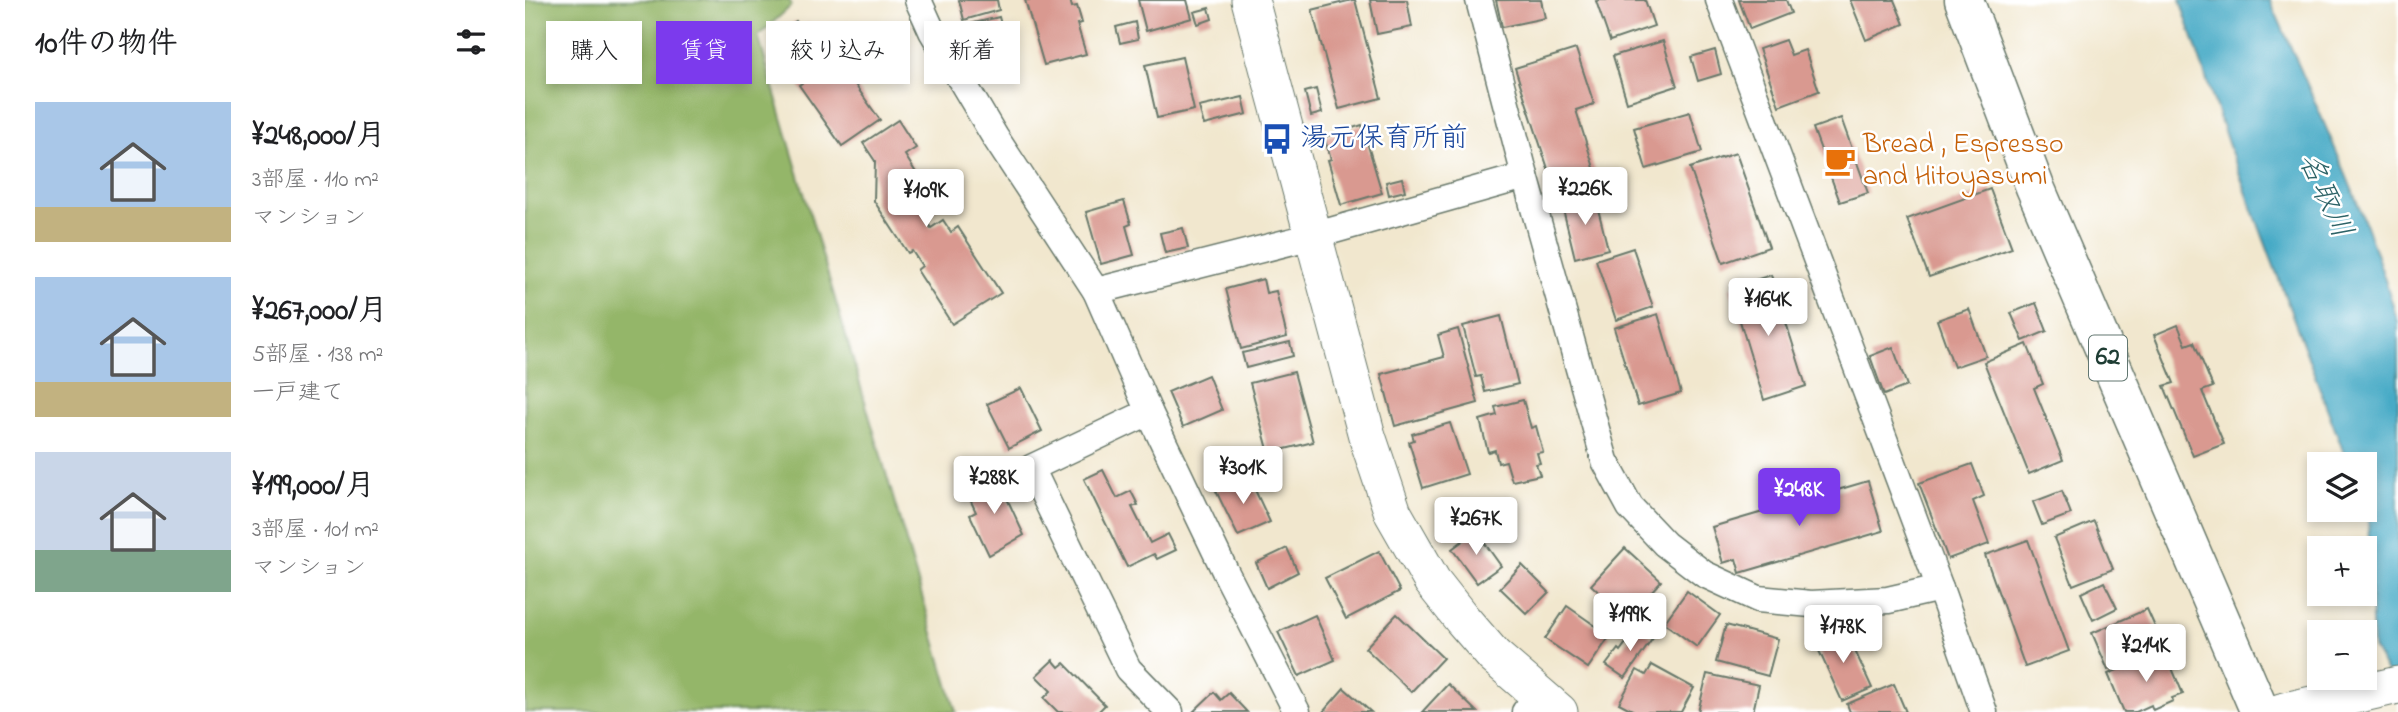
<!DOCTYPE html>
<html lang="ja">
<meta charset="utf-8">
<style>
body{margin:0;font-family:"Indie Flower","Klee One",sans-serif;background:#f2f2f2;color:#202124;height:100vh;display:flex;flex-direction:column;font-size:26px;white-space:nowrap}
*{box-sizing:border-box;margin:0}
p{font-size:23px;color:#757577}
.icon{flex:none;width:38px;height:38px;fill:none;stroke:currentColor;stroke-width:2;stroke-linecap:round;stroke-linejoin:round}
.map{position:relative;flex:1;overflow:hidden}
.drawer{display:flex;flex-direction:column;background:#fff;width:525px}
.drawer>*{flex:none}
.top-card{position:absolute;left:21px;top:21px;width:665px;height:63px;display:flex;gap:14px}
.buttons{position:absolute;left:1782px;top:452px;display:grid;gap:14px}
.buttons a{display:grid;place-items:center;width:70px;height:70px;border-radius:0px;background:#fff;box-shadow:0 4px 10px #0003;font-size:35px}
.price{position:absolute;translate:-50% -60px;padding:0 16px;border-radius:7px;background:#fff;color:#222;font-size:23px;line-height:46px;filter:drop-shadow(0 2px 4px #0008)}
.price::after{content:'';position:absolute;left:50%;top:42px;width:21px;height:16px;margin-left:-10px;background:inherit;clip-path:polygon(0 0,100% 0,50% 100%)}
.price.current{background:#7c3aed;color:#fff}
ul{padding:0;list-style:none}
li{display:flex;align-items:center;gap:21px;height:175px;padding:0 35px}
li span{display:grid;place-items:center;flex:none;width:196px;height:140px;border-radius:0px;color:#555}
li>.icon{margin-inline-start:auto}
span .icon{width:84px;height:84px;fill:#fffc;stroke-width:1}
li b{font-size:30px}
h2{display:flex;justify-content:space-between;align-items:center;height:84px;padding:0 35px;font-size:30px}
.pill{padding:0 24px;border-radius:0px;background:#fff;box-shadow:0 4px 10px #0003;font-size:24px;line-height:63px}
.pill.current{background:#7c3aed;color:#fff}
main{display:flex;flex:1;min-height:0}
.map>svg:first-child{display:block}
</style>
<main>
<section class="drawer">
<h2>10件の物件<svg class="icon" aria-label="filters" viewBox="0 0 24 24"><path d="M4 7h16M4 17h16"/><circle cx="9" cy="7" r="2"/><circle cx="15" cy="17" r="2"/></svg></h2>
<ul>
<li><span style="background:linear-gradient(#a9c7e8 75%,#c2b280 0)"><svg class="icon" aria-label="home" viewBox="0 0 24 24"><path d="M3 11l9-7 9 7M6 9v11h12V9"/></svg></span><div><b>¥248,000/月</b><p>3部屋 · 110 m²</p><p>マンション</p></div></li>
<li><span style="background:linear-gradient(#a9c7e8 75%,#c2b280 0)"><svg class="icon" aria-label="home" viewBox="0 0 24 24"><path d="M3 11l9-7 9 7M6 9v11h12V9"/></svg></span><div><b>¥267,000/月</b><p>5部屋 · 138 m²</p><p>一戸建て</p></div></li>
<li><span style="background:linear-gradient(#c9d6e8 70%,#7fa58c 0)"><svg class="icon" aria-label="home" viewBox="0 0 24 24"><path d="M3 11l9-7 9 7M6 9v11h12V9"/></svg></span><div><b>¥199,000/月</b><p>3部屋 · 101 m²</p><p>マンション</p></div></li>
</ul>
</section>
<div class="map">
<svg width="1873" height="712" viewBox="0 0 1873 712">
<rect width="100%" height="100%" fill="#fff"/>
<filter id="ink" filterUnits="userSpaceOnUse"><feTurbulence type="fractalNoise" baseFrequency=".0143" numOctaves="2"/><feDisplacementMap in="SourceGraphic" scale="14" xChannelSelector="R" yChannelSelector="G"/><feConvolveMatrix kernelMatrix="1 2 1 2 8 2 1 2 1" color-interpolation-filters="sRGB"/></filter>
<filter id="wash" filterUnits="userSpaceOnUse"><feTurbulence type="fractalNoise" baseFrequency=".00686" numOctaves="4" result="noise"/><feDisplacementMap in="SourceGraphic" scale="28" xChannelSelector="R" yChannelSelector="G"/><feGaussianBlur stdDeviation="1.57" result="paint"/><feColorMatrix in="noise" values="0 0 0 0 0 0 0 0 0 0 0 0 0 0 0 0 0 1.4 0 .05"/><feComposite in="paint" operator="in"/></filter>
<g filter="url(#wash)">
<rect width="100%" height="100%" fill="#f1e7ce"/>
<path fill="#94b669" stroke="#5a7a4e" stroke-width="2" d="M0 0H264L267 5 233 36 431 712H0Z"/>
<path fill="#46aac6" stroke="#32747d" stroke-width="2" d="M1655 0H1745C1791 106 1842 211 1873 323V691L1848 648 1843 516 1839 507V464H1823L1704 146Z"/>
<g id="blocks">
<g fill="#d99990">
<path d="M434 0H472L474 10 439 20Z"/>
<path d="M500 0H545L547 7 552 6 557 23 552 24 561 54 519 65Z"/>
<path d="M613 0H662L667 18 621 31Z"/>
<path d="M827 0H830L856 98 814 109 787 10Z"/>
<path d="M845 0H882L887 27 852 34Z"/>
<path d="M971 0H1016L1020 18 977 27Z"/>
<path d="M1075 0H1120L1129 26 1085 41 1071 1Z"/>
<path d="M1214 0H1261L1266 13 1225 29Z"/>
<path d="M1325 0H1369L1379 24 1341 40Z"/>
<path d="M684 8 687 19 673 24 669 12Z"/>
<path d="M474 17 487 65 459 73 445 24Z"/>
<path d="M271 21 276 28 283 23 306 55 277 76 249 37Z"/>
<path d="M610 22 613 39 595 43 591 27Z"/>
<path d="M1260 40 1266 55 1280 50 1294 91 1254 106 1234 49Z"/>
<path d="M1138 41 1152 86 1102 102 1088 56Z"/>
<path d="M1051 49 1069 104 1051 110 1070 171 1028 184 990 68Z"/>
<path d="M1190 50 1196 74 1173 81 1166 57Z"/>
<path d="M657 57 669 110 632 118 620 65Z"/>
<path d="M312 59 355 120 317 146 274 85Z"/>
<path d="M791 89 797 113 786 116 780 92Z"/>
<path d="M718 97 722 114 679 125 674 107Z"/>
<path d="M1165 112 1177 152 1121 169 1109 128Z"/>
<path d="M1316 118 1343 193 1315 202 1288 128Z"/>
<path d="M373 120 391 148 380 155 413 208 399 217 406 228 418 220 426 232 433 227 476 293 427 324 392 270 397 266 387 251 383 253 349 201 350 161 338 143Z"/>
<path d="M837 125 857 193 816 205 803 160 806 159 799 137Z"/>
<path d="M1211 153 1244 247 1198 263 1165 168Z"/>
<path d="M877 178 880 191 864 195 861 182Z"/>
<path d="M1465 189 1487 248 1404 277 1382 219Z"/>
<path d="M1070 197 1083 249 1050 258 1037 205Z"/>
<path d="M599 201 606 224 601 226 609 255 576 264 561 212Z"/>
<path d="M658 228 663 248 640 253 635 233Z"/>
<path d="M1108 248 1128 307 1091 320 1071 260Z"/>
<path d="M1246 275 1281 386 1239 400 1205 288Z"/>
<path d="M738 279 741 293 751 291 762 337 716 349 701 289Z"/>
<path d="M1511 303 1522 331 1498 341 1486 313Z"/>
<path d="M1444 309 1461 356 1429 367 1412 320Z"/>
<path d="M1133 314 1156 393 1113 406 1089 328Z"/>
<path d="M976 316 993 384 960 392 956 376 951 377 938 326Z"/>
<path d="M1653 325 1661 345 1669 342 1688 387 1677 391 1699 444 1668 456 1639 386 1649 383 1629 335Z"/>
<path d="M933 329 953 403 870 426 856 374 919 357 913 335Z"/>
<path d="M765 342 768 356 721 368 717 353Z"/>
<path d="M1502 344 1518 384 1509 388 1538 460 1504 474 1459 362Z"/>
<path d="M1368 347 1382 386 1359 395 1345 356Z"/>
<path d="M769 372 788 442 744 453 725 383Z"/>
<path d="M683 375 697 410 658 427 643 392Z"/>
<path d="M496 388 517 431 484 448 462 404Z"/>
<path d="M998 400 1006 428 1011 426 1018 452 1012 453 1015 463 1011 464 1015 475 987 481 981 461 973 463 970 450 963 452 955 420 972 415 970 407Z"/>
<path d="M925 423 942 474 898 488 884 442 889 440 887 434Z"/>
<path d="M1447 464 1459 496 1448 501 1464 544 1423 559 1394 483Z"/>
<path d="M578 470 592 498 606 491 613 505 607 507 625 543 643 534 651 550 632 559 629 554 602 567 559 479Z"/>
<path d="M723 475 745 522 713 536 691 491Z"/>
<path d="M472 477 499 535 464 555 445 515 451 512 441 491Z"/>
<path d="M1343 481 1358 531 1215 573 1211 559 1198 563 1187 527Z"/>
<path d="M1537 491 1546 514 1517 525 1508 502Z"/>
<path d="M1569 521 1588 569 1548 585 1529 538Z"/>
<path d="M951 531 976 566 952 583 927 549Z"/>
<path d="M1503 540 1544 651 1500 667 1460 555Z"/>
<path d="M762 548 773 572 742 588 731 563Z"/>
<path d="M1100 548 1136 581 1102 618 1066 585Z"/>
<path d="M854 551 875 591 821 619 800 578Z"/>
<path d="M997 565 1024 592 1002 614 975 588Z"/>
<path d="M1579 582 1592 608 1568 620 1556 593Z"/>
<path d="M1162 591 1195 615 1172 647 1139 623Z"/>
<path d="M1042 606 1085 636 1063 668 1020 639Z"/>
<path d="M1622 609 1639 647 1583 670 1567 633Z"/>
<path d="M872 614 918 658 886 692 840 648Z"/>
<path d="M790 615 810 660 774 676 753 632Z"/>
<path d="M1201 625 1253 639 1243 676 1191 662Z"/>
<path d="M1113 627 1128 638 1100 678 1081 665 1093 649 1095 651Z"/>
<path d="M1320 629 1347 688 1317 701 1290 642Z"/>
<path d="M1631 653 1633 657 1641 654 1658 694 1647 698 1648 701 1628 710 1626 705 1611 712H1599L1583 674Z"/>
<path d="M528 660 534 667 539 663 580 705 573 712H533L519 698 526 691 511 676Z"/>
<path d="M1127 665 1169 688 1156 712H1111L1094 703 1112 670 1121 675Z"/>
<path d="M1182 674 1234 685 1228 712H1173Z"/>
<path d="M923 684 952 712H897Z"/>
<path d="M1369 684 1381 712H1325L1322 704Z"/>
<path d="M819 688 846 712H798Z"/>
<path d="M689 692 696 700 704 693 722 712H668Z"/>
</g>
</g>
</g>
<g filter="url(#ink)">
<use href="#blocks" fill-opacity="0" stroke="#68786a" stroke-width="2"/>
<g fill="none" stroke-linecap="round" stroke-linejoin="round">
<defs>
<g id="street">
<path d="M393 0 407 31 470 137 571 291 624 412 700 571 772 712"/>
<path d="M954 0 1000 176 1080 461 1105 507 1140 544 1179 574 1233 599 1286 604 1363 600 1415 588"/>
<path d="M1194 0 1415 588 1459 712"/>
<path d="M571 291 788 236 1000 176"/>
<path d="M624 412 506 468 603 669 645 712"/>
<path d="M1000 712 1013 696"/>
</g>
<g id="secondary">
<path d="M725 0 842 436 868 513 907 581 937 619 969 656 1034 712"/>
<path d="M1756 712 1873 685"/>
</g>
<path id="primary" d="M1439 0 1510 187 1735 712"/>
</defs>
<use href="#street" stroke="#68786a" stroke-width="29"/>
<use href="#secondary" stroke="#68786a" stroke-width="39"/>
<use href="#primary" stroke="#68786a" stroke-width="41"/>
<use href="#street" stroke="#fff" stroke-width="26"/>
<use href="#secondary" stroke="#fff" stroke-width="37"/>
<use href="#primary" stroke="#fff" stroke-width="38"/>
</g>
</g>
<defs>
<symbol id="bus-bare" viewBox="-9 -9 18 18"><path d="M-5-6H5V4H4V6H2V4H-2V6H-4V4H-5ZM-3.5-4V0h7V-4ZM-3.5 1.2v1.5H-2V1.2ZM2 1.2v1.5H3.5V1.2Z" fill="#1a4fb4" stroke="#fff" stroke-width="2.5" paint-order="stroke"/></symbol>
<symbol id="cafe-bare" viewBox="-9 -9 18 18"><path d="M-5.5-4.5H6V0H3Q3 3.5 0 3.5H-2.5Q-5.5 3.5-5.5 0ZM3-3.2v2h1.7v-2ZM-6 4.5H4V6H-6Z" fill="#e8710a" stroke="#fff" stroke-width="2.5" paint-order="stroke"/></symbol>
</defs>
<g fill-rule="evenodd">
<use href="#bus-bare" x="730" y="117" width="44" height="44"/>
<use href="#cafe-bare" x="1293" y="139" width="44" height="44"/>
</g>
<g text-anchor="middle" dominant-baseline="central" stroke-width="5" stroke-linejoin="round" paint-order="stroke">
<rect fill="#fff" stroke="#627771" stroke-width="2" x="1564" y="335.5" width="38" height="45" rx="5"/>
<g font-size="26" font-weight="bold" fill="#1f3d34">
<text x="1583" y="358">62</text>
</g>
<g font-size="28" fill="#164399" stroke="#fff" text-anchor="start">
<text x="775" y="139">湯元保育所前</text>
</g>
<g font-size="28" fill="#c56008" stroke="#fff" text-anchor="start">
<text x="1338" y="145">Bread , Espresso<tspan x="1338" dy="32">and Hitoyasumi</tspan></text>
</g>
<g font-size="30" font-style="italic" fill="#2d6367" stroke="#fff">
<text transform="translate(1799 196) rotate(66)">名取川</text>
</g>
</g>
</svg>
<div class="buttons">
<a><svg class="icon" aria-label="layers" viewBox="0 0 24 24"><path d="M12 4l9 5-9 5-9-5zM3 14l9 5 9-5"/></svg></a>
<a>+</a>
<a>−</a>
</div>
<b class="price" style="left:1060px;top:227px">¥226K</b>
<b class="price" style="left:401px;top:229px">¥109K</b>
<b class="price" style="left:1243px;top:338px">¥164K</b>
<b class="price" style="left:718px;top:506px">¥301K</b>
<b class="price" style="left:469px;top:516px">¥288K</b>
<b class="price current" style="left:1274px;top:528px">¥248K</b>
<b class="price" style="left:951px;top:557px">¥267K</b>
<b class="price" style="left:1105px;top:653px">¥199K</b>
<b class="price" style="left:1318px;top:665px">¥178K</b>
<b class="price" style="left:1621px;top:684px">¥214K</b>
<div class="top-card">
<a class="pill">購入</a>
<a class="pill current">賃貸</a>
<a class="pill">絞り込み</a>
<a class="pill">新着</a>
</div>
</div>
</main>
